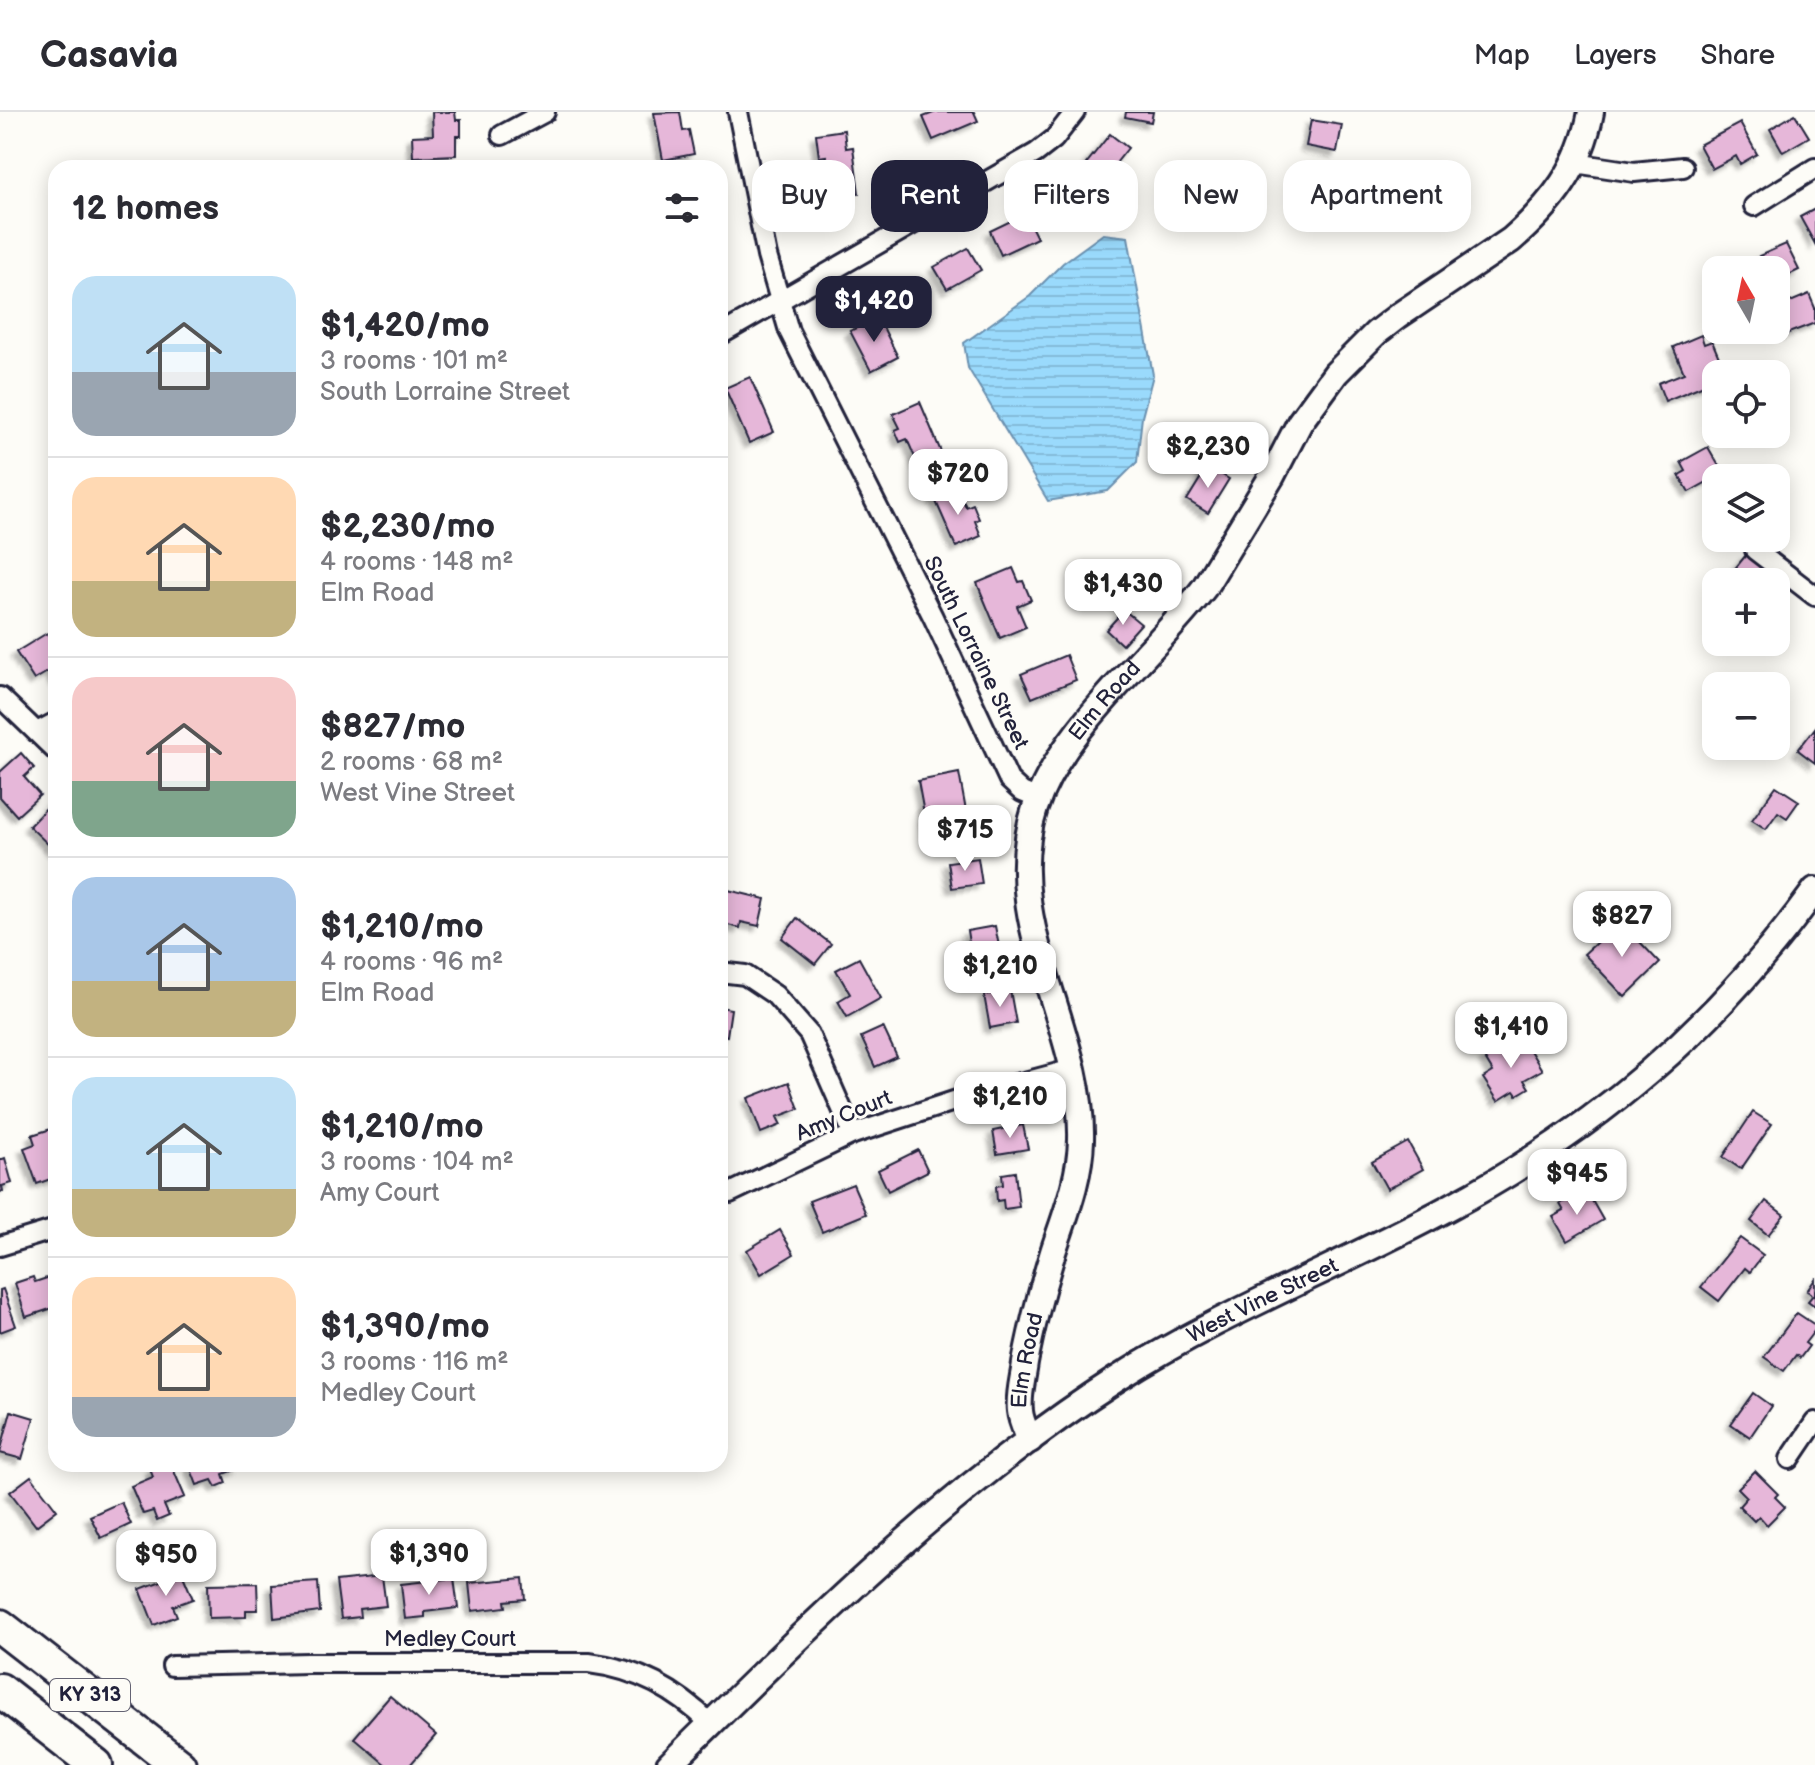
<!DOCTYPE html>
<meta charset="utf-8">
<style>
body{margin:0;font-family:"Balsamiq Sans",sans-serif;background:#f7f7f7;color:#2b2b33;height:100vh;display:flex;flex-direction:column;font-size:30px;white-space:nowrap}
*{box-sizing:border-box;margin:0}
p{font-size:26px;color:#7c7c81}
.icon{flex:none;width:44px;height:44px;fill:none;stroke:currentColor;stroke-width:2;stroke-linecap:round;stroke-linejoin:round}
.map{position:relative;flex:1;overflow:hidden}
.drawer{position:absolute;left:48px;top:48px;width:680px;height:1312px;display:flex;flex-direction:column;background:#fff;border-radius:24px;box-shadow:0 4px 20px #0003}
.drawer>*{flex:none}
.banner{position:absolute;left:752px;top:48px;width:760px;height:72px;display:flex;gap:16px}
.needle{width:52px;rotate:351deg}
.controls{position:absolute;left:1702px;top:144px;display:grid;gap:16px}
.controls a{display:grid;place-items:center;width:88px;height:88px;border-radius:16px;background:#fff;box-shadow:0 4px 20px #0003;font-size:40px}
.price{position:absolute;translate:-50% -68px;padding:0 18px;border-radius:16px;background:#fff;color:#222;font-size:26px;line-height:52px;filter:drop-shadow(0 2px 4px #0008)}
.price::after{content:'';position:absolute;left:50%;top:48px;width:24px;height:18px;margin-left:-12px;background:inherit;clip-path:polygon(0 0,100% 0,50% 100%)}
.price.current{background:#22223b;color:#fff}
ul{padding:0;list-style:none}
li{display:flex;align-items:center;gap:24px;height:200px;padding:0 24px}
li+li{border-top:2px solid #e1e1e2}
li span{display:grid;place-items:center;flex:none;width:224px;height:160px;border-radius:24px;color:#555}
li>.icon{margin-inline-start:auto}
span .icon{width:96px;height:96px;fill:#fffc;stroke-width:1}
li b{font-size:34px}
h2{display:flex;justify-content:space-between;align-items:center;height:96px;padding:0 24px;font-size:34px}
.tag{padding:0 28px;border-radius:24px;background:#fff;box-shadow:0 4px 20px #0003;font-size:28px;line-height:72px}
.tag.current{background:#22223b;color:#fff}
header{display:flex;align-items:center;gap:48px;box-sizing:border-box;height:112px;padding:0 40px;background:#fff;border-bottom:2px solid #e1e1e2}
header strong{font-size:38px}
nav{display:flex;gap:44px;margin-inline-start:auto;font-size:28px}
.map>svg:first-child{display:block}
</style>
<header>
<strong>Casavia</strong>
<nav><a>Map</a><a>Layers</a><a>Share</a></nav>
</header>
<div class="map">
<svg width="1815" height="1653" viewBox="0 0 1815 1653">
<defs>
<pattern id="water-rules" width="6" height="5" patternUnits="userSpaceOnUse" patternTransform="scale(2)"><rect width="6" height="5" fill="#9adafc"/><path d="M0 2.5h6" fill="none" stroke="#84bbd9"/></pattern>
<filter id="shadow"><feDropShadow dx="-5" dy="5" stdDeviation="2" flood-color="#0004"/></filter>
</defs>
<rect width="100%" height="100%" fill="#fdfcf7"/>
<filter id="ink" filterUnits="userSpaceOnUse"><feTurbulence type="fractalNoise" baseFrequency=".0125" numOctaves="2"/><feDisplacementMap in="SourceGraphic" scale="16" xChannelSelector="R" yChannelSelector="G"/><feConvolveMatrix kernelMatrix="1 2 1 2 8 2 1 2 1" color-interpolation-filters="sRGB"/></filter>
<g filter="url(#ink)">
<path fill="url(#water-rules)" stroke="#6a90af" stroke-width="2" d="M1103 122 1128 125 1153 263 1142 305 1137 350 1108 379 1048 389 968 256 964 231 1030 184 1063 151Z"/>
<g fill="#e6b7d9" stroke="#22223b" stroke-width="2" filter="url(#shadow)">
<path d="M432 0H455L456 8H461V24H456V43L413 45 412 24 433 23Z"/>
<path d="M680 0 683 19 689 18 694 42 663 48 654 1Z"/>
<path d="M936 0H974L978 9 933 28 923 5Z"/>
<path d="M1126 0H1153L1151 10 1125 5Z"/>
<path d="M1795 2 1809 25 1783 40 1770 17Z"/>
<path d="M1311 8 1342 13 1337 40 1306 34Z"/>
<path d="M1740 11 1757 42 1740 52 1736 44 1712 57 1699 33Z"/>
<path d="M844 18 846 36 853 35 859 81 825 85 822 64 828 63 826 44 819 45 816 22Z"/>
<path d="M1110 22 1128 36 1104 66 1086 52Z"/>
<path d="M1072 59 1092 75 1070 102 1050 87Z"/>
<path d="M1815 97V132L1800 105Z"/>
<path d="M1025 102 1037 126 1001 143 990 119Z"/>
<path d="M1786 132 1799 158 1776 169V158H1766L1759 144Z"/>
<path d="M968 136 981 158 947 177 934 155Z"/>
<path d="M1809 182 1815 196V211L1786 222 1776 196Z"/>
<path d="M878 205 898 245 871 259 850 219Z"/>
<path d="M1701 223 1704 232 1712 229 1726 262H1716V268L1665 289 1658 271 1684 261 1673 235Z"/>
<path d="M750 265 774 320 749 331 725 276Z"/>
<path d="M920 290 947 354 923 364 907 327 900 330 895 318 900 316 893 302Z"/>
<path d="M1708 335 1723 361 1689 380 1679 363 1686 359 1681 350Z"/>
<path d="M1208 354 1229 367 1208 401 1187 388Z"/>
<path d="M957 375 966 395 973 392 979 407 975 409 981 424 956 435 934 385Z"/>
<path d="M1746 443 1762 455 1750 470H1724Z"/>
<path d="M1013 456 1019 470 1023 469 1031 488 1017 494 1026 515 1000 526 977 471Z"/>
<path d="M1124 498 1141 512 1122 533 1106 518Z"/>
<path d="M47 521 56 535V569L49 559 34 568 16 540Z"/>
<path d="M1066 543 1076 568 1032 586 1021 562Z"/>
<path d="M1815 616V651L1798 638Z"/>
<path d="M21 641 34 656 24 665 40 683 17 704 0 685V660Z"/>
<path d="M959 661 969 715 928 723 918 669Z"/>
<path d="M1776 674 1799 689 1787 706 1778 700 1766 717 1752 708Z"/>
<path d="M56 686V740L29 714Z"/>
<path d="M978 746 982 772 952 776 948 750Z"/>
<path d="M724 777 765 787 759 814 741 810 740 816 720 811V793Z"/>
<path d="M797 806 831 832 815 852 782 826Z"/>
<path d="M1620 809 1660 851 1625 885 1584 842Z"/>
<path d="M995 814 1002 849 973 854 967 819Z"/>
<path d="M859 846 881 886 847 905 838 889 850 882 836 858Z"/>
<path d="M1010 878 1016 911 990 916 984 883Z"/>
<path d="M720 895 731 897 727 924 720 923Z"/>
<path d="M883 915 897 945 875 955 861 925Z"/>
<path d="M1523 927 1542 958 1524 968 1529 976 1517 983 1514 979 1498 989 1483 966 1493 960 1484 945 1501 935 1503 939Z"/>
<path d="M789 970 799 997 777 1005 781 1013 761 1021 748 986Z"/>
<path d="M1753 1000 1772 1012 1741 1057 1723 1045Z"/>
<path d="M1023 1013 1028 1037 997 1042 993 1019Z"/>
<path d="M51 1017 56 1027V1065L37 1072 24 1036 35 1032 32 1023Z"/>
<path d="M1408 1030 1423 1057 1387 1077 1372 1050Z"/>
<path d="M918 1038 928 1059 888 1079 878 1058Z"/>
<path d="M5 1046 12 1071 2 1074 3 1079 0 1080V1048Z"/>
<path d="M1015 1060 1019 1095 1004 1097 1003 1088 997 1089 996 1074 1003 1073 1002 1062Z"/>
<path d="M853 1072 866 1102 822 1120 809 1089Z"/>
<path d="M1574 1084 1578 1092 1590 1085 1603 1108 1567 1129 1553 1105 1564 1099 1560 1092Z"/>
<path d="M1766 1089 1784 1103 1768 1123 1751 1109Z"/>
<path d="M780 1118 794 1142 761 1162 747 1138Z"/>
<path d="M1740 1126 1763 1143 1750 1160 1745 1156 1719 1189 1701 1175Z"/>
<path d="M56 1163V1195L26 1205 15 1171 33 1165 35 1170Z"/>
<path d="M1815 1167V1194L1808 1189 1813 1183 1807 1179Z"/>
<path d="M3 1177 16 1214 0 1220V1178Z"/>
<path d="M1797 1201 1815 1213V1218L1805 1231 1809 1234 1800 1246 1796 1243 1784 1259 1764 1245Z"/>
<path d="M1753 1281 1771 1294 1750 1325 1731 1312Z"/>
<path d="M11 1299 34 1306 22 1347 0 1341Z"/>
<path d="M161 1352H171L185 1385 164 1393 169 1404 157 1409 153 1399 143 1402 131 1374 153 1365 150 1357Z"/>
<path d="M189 1352H235L237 1357 223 1362 226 1371 216 1375 212 1368 197 1373Z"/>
<path d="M1755 1359 1778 1382 1775 1385 1785 1395 1767 1413 1759 1404 1754 1409 1739 1394 1747 1385 1738 1376Z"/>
<path d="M31 1364 57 1398 36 1414 10 1380Z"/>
<path d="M121 1390 131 1412 101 1426 90 1404Z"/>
<path d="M182 1461 193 1487 173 1494 177 1504 154 1513 140 1477Z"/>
<path d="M382 1464 386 1494 359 1497 360 1505 341 1507 336 1469Z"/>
<path d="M454 1466 458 1496 425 1500V1505L405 1507 401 1472Z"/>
<path d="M523 1466 525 1487 505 1489 506 1495 472 1499 469 1471Z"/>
<path d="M318 1470 320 1500 274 1506 272 1473Z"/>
<path d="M257 1471 258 1498H246V1505L209 1506 208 1472Z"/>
<path d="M390 1584 436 1623 410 1653H386L354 1626Z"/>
</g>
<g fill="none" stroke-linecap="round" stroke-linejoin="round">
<defs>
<g id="street">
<path d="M738 0 767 144 789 219 933 505 1009 668 1022 680 1039 687"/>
<path d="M502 23 545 0"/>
<path d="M1575 51 1634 60 1683 55"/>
<path d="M1754 94 1815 56"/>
<path d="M720 223 1036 41 1054 27 1075 0"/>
<path d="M1755 438 1815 484"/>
<path d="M0 585 56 639"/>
<path d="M37 620 56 610"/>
<path d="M720 860 745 863 775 883 809 922 853 1022"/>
<path d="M730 1081 853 1022 957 988 1073 957"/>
<path d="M0 1134 56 1117"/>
<path d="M1790 1347 1815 1310"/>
<path d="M172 1554 308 1551H589C638 1557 676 1578 711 1612"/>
</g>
<g id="secondary">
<path id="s1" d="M1030 1328C1026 1318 1021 1310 1020 1299 1018 1283 1023 1267 1025 1251 1032 1213 1042 1176 1053 1140 1065 1103 1080 1067 1081 1028 1084 916 998 809 1035 696 1062 615 1152 544 1204 476L1272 364 1300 310 1336 261 1376 221 1398 204 1511 128C1552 92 1581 55 1591 0"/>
<path id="s2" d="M669 1653C809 1515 951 1373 1117 1267 1222 1200 1339 1155 1448 1096 1598 1016 1715 916 1815 778"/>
</g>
<g id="highway">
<path d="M0 1514 179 1653"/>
<path d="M0 1578 96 1653"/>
</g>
</defs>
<use href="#street" stroke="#22223b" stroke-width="24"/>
<use href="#secondary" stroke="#22223b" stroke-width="30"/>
<use href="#highway" stroke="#22223b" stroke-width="38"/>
<use href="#street" stroke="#fdfcf7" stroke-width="18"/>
<use href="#secondary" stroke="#fdfcf7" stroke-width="24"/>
<use href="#highway" stroke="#fdfcf7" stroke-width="32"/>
</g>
</g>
<g text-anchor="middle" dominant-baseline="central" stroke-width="6" stroke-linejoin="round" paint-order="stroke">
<rect fill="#fdfcf7" stroke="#646373" stroke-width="2" x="50" y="1567" width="80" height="32" rx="6"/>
<g font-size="20" font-weight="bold" fill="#22223b">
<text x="90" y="1583">KY 313</text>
</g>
<g font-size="22" fill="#22223b" stroke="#fdfcf7">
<text transform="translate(976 541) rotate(64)">South Lorraine Street</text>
<text stroke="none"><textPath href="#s1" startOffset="778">Elm Road</textPath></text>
<text transform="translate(844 1004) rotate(-22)">Amy Court</text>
<text stroke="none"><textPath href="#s2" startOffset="758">West Vine Street</textPath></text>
<text stroke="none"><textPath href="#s1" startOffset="82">Elm Road</textPath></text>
<text x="450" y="1527">Medley Court</text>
</g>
</g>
</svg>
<div class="controls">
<a><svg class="needle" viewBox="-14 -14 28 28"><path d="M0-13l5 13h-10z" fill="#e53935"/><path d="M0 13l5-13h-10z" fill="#7c7c81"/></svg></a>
<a><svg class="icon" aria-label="locate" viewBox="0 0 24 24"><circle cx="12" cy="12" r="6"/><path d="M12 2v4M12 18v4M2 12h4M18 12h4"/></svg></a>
<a><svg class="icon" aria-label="layers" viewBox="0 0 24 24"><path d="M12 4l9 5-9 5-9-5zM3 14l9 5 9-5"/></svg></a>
<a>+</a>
<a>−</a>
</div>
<b class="price current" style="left:874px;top:232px">$1,420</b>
<b class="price" style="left:1208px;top:378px">$2,230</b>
<b class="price" style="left:958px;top:405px">$720</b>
<b class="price" style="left:1123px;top:515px">$1,430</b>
<b class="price" style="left:965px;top:761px">$715</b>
<b class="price" style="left:1622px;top:847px">$827</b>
<b class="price" style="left:1000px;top:897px">$1,210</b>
<b class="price" style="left:1511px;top:958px">$1,410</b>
<b class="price" style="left:1010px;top:1028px">$1,210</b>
<b class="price" style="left:1577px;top:1105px">$945</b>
<b class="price" style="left:429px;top:1485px">$1,390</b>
<b class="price" style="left:166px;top:1486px">$950</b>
<div class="banner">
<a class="tag">Buy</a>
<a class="tag current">Rent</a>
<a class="tag">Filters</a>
<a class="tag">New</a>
<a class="tag">Apartment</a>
</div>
<section class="drawer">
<h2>12 homes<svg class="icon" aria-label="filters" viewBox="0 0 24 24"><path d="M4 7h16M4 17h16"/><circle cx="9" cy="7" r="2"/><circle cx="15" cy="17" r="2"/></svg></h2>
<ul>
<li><span style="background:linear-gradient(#bfe0f5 60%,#9aa5b1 0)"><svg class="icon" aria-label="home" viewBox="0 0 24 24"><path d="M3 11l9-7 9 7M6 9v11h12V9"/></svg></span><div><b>$1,420/mo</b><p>3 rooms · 101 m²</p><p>South Lorraine Street</p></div></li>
<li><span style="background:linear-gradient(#ffd9b3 65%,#c2b280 0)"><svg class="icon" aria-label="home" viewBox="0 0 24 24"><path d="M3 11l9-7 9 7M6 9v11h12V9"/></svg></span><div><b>$2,230/mo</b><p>4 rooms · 148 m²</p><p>Elm Road</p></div></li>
<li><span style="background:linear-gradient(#f6c9c9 65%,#7fa58c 0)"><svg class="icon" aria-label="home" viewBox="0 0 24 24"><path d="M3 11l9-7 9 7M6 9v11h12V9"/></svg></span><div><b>$827/mo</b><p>2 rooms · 68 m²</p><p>West Vine Street</p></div></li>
<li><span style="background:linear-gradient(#a9c7e8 65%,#c2b280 0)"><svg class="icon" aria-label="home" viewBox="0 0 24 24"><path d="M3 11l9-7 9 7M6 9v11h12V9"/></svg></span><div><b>$1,210/mo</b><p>4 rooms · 96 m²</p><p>Elm Road</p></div></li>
<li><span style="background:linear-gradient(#bfe0f5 70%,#c2b280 0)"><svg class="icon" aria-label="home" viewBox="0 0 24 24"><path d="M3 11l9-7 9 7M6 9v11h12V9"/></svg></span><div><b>$1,210/mo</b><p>3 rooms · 104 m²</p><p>Amy Court</p></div></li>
<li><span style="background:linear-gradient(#ffd9b3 75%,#9aa5b1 0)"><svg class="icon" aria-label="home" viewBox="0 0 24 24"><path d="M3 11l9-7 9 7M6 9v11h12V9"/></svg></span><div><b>$1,390/mo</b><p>3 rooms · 116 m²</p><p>Medley Court</p></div></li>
</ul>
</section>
</div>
